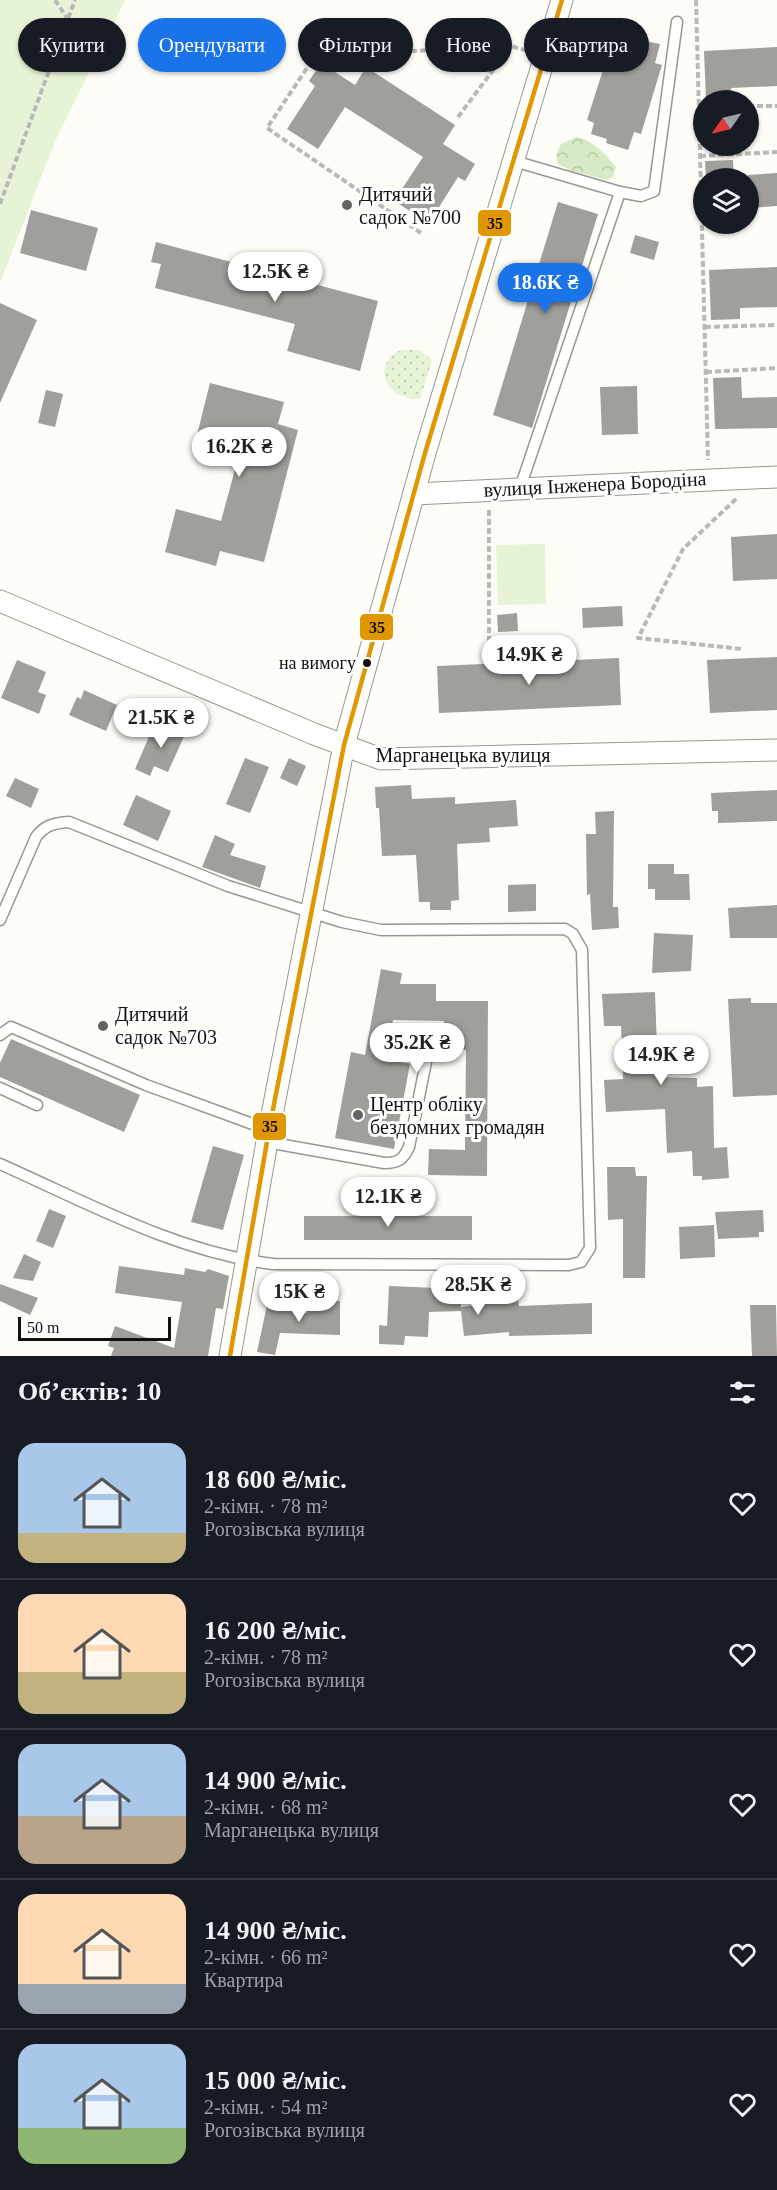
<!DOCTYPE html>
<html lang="uk">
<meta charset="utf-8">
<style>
body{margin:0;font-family:"Times New Roman",serif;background:#20242c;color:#f1f3f6;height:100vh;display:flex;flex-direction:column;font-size:22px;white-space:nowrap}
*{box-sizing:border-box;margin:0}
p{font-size:20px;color:#9ea1a6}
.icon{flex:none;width:33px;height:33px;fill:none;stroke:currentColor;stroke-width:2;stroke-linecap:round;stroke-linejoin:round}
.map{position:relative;height:1356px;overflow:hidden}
.sheet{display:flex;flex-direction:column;background:#171b24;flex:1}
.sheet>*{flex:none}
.banner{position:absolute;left:18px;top:18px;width:741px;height:54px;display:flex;gap:12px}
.needle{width:39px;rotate:236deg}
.controls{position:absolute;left:693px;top:90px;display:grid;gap:12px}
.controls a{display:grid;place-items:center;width:66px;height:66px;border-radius:50%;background:#171b24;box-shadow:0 2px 4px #0004;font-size:30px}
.scale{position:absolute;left:18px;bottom:15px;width:153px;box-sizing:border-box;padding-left:6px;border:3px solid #111;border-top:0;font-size:16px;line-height:21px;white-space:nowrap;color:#111;-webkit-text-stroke:4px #fff;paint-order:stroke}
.price{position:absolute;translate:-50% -51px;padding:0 14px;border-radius:21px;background:#fff;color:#222;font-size:20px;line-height:39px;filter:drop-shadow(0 2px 3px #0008)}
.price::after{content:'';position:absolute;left:50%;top:36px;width:18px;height:14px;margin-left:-9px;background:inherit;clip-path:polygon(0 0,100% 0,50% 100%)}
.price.active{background:#1a73e8;color:#fff}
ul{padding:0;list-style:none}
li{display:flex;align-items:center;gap:18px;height:150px;padding:0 18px}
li+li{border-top:2px solid #363941}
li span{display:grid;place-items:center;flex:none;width:168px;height:120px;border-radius:18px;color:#555}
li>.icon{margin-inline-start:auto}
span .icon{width:72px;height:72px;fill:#fffc;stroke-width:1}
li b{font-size:26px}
h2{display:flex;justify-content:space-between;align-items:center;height:72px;padding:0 18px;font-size:26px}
.tag{padding:0 21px;border-radius:27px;background:#171b24;box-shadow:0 2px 4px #0004;font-size:21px;line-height:54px}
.tag.active{background:#1a73e8;color:#fff}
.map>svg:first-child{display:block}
</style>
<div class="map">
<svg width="777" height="1356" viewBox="0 0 777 1356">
<defs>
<pattern id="grass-dots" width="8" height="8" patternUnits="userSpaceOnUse" patternTransform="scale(1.5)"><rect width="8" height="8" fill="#e7f3d7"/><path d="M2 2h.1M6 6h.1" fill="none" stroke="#c5cfb8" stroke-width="1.8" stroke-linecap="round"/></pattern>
<pattern id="forest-crowns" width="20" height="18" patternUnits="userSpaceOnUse" patternTransform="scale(1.5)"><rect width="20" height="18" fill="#d8eac5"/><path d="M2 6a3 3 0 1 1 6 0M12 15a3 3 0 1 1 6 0" fill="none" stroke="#b8c8a8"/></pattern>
</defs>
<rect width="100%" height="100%" fill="#fdfcf7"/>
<path fill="url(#grass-dots)" d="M401 350H419L432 360 420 399C383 400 372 363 401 350Z"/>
<path fill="url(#forest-crowns)" d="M576 137C593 140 605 154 616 167L613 177 607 180 572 171 558 164 556 155 561 144Z"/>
<g fill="#e7f3d7">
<path d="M0 0H125L56 139 0 283Z"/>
<path d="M545 544 546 604 498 605 496 545Z"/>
</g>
<g fill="#a19f9c">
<path d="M620 36 660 44 655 63 662 65 641 134 634 132 628 150 606 143 607 139 591 134 594 123 587 120 610 48 616 50Z"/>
<path d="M777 47V86L731 88 732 100H706L704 51Z"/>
<path d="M321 63 355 85 366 67 455 125 443 144 475 164 465 181 458 177 429 223 394 201 423 157 345 107 318 149 287 129 315 86 309 81Z"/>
<path d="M733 160 734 178H706L705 161Z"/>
<path d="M777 173V206L748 208V175Z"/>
<path d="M558 202 598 214 532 428 493 415Z"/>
<path d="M31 210 98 228 86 271 20 253Z"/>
<path d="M635 235 659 242 654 260 630 253Z"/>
<path d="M156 242 378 301 360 371 287 351 295 324 155 288 161 264 151 262Z"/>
<path d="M777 267V307L740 308V319L711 320 709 270Z"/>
<path d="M0 303 37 320 0 403Z"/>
<path d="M741 377 742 398 777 397V428L715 429 713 378Z"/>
<path d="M210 383 284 402 278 424 298 430 264 562 220 551 216 566 165 552 176 509 221 521 240 451 196 439Z"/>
<path d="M637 386 638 434 602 435 600 387Z"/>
<path d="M46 390 63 394 55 427 38 423Z"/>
<path d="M777 534V579L733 581 731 537Z"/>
<path d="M622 606 623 626 583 628 582 608Z"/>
<path d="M517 613 518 631 498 632 497 615Z"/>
<path d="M777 657V710L710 713 707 660Z"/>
<path d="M619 658 621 705 439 713 437 666Z"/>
<path d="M17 660 46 672 38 692 46 695 39 714 1 698Z"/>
<path d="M84 690 117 705 106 731 69 715 77 697 81 699Z"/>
<path d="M160 720 186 732 168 772 154 766 150 776 135 769 151 732 154 733Z"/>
<path d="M245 758 269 767 250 813 226 804Z"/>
<path d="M289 758 306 766 297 786 280 778Z"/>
<path d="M15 778 39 789 31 808 6 796Z"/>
<path d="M411 785 412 799 455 797V804L516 800 518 826 489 828 490 842 457 844 459 900 451 901V910H430V902H419L416 855 382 856 379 808H376L375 787Z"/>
<path d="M777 790V821L718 823V811H712L711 793Z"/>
<path d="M136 795 171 811 158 841 123 825Z"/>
<path d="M614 811 613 907H618L619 928 592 930 590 894 587 895 586 834H596L595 812Z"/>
<path d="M215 835 235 844 230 855 266 866 260 888 202 867Z"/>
<path d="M648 864H674V874H689L690 900H655V889H648Z"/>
<path d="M536 884V911L508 912V885Z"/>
<path d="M777 905V938H730L728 908Z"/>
<path d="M654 933 693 935 691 971 652 973Z"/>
<path d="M381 969 402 973 400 984H436V1001H488L487 1176 428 1175 429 1149 465 1150 466 1050H444V1021L393 1020 386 1059 410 1064 394 1149 335 1138 351 1052 365 1055Z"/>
<path d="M655 992 658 1077 697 1078V1087L713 1086 714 1148 727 1147 729 1178 702 1180V1176H693L692 1151 667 1153 665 1109 606 1112 604 1080 623 1079 621 1026H604L602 994Z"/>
<path d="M751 998V1003H777V1095L733 1097 728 999Z"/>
<path d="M11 1039 140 1095 124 1132 0 1077V1063Z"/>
<path d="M213 1146 244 1155 223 1230 191 1222Z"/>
<path d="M607 1167H635L636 1176H647L645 1278H623V1219L608 1220Z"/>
<path d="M49 1209 66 1216 53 1248 36 1241Z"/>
<path d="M763 1210 764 1232H759V1237L718 1239 715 1212Z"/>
<rect x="304" y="1216" width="168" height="24"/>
<path d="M714 1225 715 1257 680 1259 679 1227Z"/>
<path d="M24 1254 41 1262 33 1281 13 1278Z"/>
<path d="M119 1266 184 1275 185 1268 205 1272 208 1269 229 1276 223 1309 216 1308 208 1356H111L114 1348 108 1346 115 1326 174 1348 182 1302 115 1293Z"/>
<path d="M0 1284 38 1298 30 1315 0 1301Z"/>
<path d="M389 1286 461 1289V1307L518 1300 519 1306 592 1303V1334L509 1336V1332L464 1336 461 1311 429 1312 428 1337 405 1336 404 1345 379 1344V1325L387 1326Z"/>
<path d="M307 1301H340V1335L280 1333 275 1355 257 1352 267 1305 307 1313Z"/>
<path d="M750 1305H776L777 1356H752Z"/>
</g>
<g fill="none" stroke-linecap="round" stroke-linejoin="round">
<defs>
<g id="lane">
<path d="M514 161 620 192"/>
<path d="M520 488 620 192 641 196 654 191 677 22"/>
<path d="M0 920 36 837C45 825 54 823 69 822L228 886 342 922 381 930 565 929 573 934 582 950 590 1248 581 1262 569 1265 273 1264C176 1252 88 1203 0 1164"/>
<path d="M0 1035 11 1027 146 1085 269 1130"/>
<path d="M0 1088 37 1105"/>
<path d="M267 1142 384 1163C398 1163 403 1160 409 1147L426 1062"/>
</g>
<g id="street">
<path d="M414 494 777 477"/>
<path d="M0 601 314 734 381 759 777 750"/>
<path d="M230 1356 269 1130 344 745 425 453 562 0"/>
</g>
</defs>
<use href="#lane" stroke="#979795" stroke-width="13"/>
<use href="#street" stroke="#979795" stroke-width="23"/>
<g stroke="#b9b9b8" stroke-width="4" stroke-dasharray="6 3" stroke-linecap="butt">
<path d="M55 0 67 18"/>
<path d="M696 0 708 460"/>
<path d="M748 106H777"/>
<path d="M458 117 511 46 528 51"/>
<path d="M700 156 777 152"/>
<path d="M0 204 75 0"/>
<path d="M421 233 267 128 315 56 511 46"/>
<path d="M705 327 777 325"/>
<path d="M706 372 777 368"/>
<path d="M736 499 683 549 638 638 742 649"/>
<path d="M489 642V509"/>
</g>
<use href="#lane" stroke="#fffffe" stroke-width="10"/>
<use href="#street" stroke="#fffffe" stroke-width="21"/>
<defs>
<path id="bus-1" d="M230 1356 269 1130 344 745 425 453 562 0"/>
</defs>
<use href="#bus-1" stroke="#fff" stroke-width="9"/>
<use href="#bus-1" stroke="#e09702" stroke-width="4.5"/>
</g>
<g fill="#646362" stroke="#fff" stroke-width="2">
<circle cx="347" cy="205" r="6"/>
<circle cx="103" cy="1026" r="6"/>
<circle cx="358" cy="1115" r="6"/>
</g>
<circle fill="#111" stroke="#fff" stroke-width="2" cx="367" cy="663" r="5"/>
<g text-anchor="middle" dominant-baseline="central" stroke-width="6" stroke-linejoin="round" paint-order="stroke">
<g font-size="18" fill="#111" stroke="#fff" text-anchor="end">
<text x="356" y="663">на вимогу</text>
</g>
<g font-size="20" fill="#111" stroke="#fff" text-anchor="start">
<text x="359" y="194">Дитячий<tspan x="359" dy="23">садок №700</tspan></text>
<text x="115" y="1014">Дитячий<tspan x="115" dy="23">садок №703</tspan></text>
<text x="370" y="1104">Центр обліку<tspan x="370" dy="23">бездомних громадян</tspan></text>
</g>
<g font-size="20" fill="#111" stroke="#fff">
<text transform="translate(595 484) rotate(-3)">вулиця Інженера Бородіна</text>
<text x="463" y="755">Марганецька вулиця</text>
</g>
</g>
<g stroke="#fff" stroke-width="2">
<rect x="477" y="209" width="35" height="28" rx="6" fill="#e09702"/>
<rect x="359" y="613" width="35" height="28" rx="6" fill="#e09702"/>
<rect x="252" y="1112" width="35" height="29" rx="6" fill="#e09702"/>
</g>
<g font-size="16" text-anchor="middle" font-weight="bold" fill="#111">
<text x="495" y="229">35</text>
<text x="377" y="633">35</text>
<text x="270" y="1132">35</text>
</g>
</svg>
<div class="controls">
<a><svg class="needle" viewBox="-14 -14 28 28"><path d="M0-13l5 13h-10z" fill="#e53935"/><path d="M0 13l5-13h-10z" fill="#9ea1a6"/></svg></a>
<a><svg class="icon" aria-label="layers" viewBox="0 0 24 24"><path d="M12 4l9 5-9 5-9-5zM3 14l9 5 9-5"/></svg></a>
</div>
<div class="scale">50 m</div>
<b class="price" style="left:275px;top:303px">12.5K ₴</b>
<b class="price active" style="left:545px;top:314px">18.6K ₴</b>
<b class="price" style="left:239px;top:478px">16.2K ₴</b>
<b class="price" style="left:529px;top:686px">14.9K ₴</b>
<b class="price" style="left:161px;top:749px">21.5K ₴</b>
<b class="price" style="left:417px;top:1074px">35.2K ₴</b>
<b class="price" style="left:661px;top:1086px">14.9K ₴</b>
<b class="price" style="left:388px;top:1228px">12.1K ₴</b>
<b class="price" style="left:478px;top:1316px">28.5K ₴</b>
<b class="price" style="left:299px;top:1323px">15K ₴</b>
<div class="banner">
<a class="tag">Купити</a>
<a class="tag active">Орендувати</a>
<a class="tag">Фільтри</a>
<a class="tag">Нове</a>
<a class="tag">Квартира</a>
</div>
</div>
<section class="sheet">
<h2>Об’єктів: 10<svg class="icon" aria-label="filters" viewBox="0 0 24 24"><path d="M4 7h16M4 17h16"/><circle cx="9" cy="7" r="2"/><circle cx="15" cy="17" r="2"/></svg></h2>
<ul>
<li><span style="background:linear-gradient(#a9c7e8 75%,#c2b280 0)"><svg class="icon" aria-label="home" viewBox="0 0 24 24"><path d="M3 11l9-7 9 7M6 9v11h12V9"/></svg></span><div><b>18 600 ₴/міс.</b><p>2-кімн. · 78 m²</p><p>Рогозівська вулиця</p></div><svg class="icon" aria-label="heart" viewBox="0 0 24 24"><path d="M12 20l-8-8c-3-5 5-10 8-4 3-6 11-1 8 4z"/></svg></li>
<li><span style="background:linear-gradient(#ffd9b3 65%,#c2b280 0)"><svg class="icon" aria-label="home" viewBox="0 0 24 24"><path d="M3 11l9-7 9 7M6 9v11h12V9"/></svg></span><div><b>16 200 ₴/міс.</b><p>2-кімн. · 78 m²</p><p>Рогозівська вулиця</p></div><svg class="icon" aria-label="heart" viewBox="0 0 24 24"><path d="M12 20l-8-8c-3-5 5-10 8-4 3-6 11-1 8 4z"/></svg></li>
<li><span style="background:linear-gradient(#a9c7e8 60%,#b9a48a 0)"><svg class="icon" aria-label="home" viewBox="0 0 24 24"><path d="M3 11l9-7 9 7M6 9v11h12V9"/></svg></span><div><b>14 900 ₴/міс.</b><p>2-кімн. · 68 m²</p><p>Марганецька вулиця</p></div><svg class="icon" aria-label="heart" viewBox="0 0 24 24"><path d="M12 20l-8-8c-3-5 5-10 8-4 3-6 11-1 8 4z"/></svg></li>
<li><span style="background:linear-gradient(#ffd9b3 75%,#9aa5b1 0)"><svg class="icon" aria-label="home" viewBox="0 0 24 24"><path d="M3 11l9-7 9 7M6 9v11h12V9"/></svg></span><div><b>14 900 ₴/міс.</b><p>2-кімн. · 66 m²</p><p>Квартира</p></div><svg class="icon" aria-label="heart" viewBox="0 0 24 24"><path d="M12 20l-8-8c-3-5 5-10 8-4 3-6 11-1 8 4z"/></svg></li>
<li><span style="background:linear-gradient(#a9c7e8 70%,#8fb573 0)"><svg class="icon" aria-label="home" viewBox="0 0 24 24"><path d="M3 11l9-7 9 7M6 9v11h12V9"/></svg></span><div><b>15 000 ₴/міс.</b><p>2-кімн. · 54 m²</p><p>Рогозівська вулиця</p></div><svg class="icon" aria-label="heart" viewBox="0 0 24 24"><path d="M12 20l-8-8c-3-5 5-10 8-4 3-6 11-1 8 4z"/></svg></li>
</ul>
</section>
